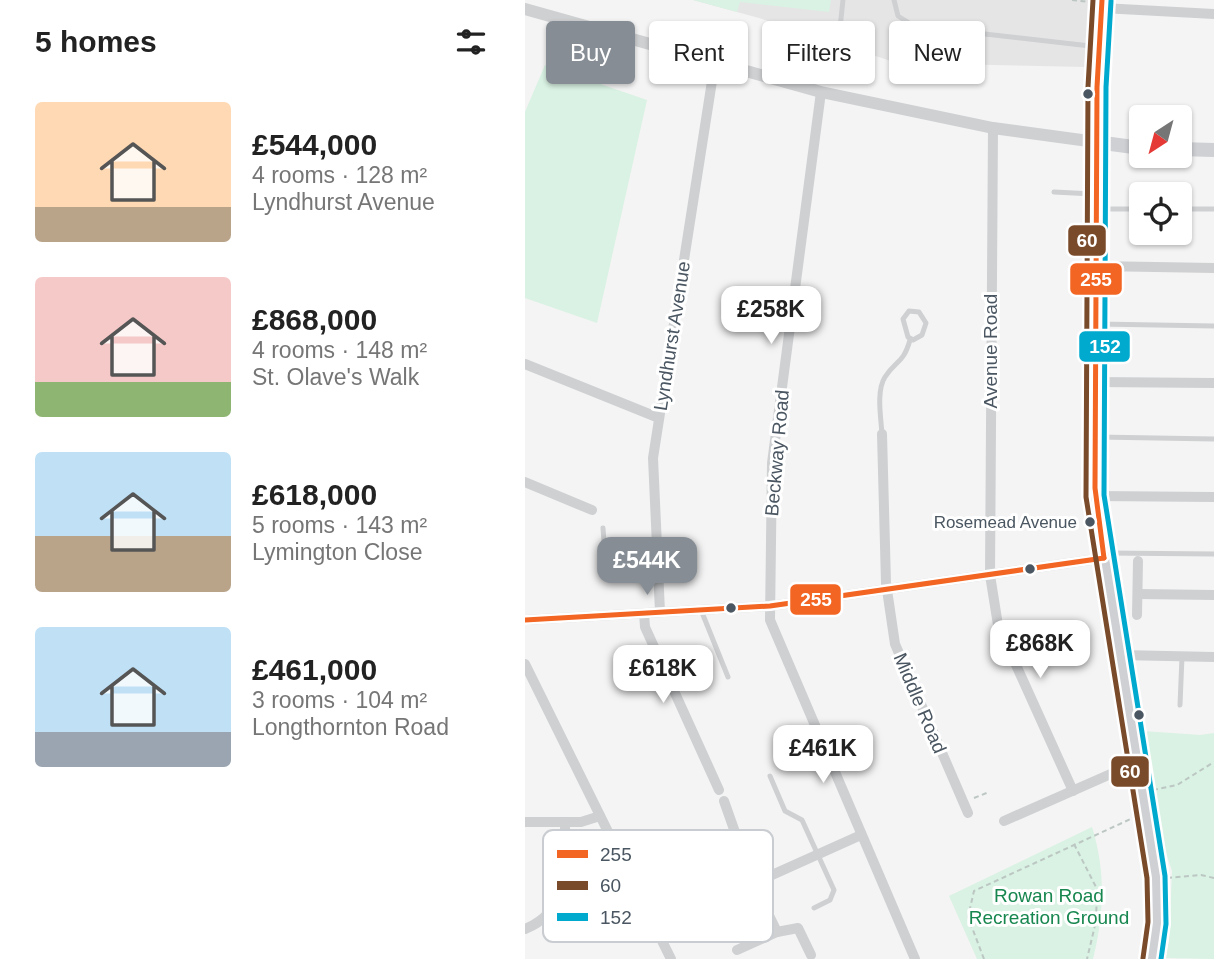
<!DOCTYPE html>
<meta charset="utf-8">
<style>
body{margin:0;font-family:Arial,sans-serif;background:#f2f2f2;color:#222;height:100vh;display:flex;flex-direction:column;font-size:26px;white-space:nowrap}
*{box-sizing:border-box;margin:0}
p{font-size:23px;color:#767676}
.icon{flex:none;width:38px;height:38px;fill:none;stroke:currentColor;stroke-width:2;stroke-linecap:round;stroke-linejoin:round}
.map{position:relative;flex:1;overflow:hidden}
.side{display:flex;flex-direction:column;background:#fff;width:525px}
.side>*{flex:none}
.top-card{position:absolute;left:21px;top:21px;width:562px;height:63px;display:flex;gap:14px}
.needle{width:46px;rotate:216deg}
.buttons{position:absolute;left:604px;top:105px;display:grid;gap:14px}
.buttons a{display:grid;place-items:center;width:63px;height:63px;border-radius:7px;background:#fff;box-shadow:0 2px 5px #0004;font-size:35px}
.price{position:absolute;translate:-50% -60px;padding:0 16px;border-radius:14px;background:#fff;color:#222;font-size:23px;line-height:46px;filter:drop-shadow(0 2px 4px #0008)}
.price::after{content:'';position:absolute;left:50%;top:42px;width:21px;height:16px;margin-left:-10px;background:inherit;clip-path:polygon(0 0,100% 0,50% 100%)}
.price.current{background:#868d94;color:#fff}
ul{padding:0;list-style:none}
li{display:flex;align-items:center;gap:21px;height:175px;padding:0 35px}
li span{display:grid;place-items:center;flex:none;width:196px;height:140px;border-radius:7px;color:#555}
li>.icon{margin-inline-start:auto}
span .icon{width:84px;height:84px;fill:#fffc;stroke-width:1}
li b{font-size:30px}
h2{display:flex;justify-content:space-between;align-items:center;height:84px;padding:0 35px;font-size:30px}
.chip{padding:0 24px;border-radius:7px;background:#fff;box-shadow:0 2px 5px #0004;font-size:24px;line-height:63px}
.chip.current{background:#868d94;color:#fff}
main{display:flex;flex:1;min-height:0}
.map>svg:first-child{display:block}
</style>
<main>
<section class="side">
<h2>5 homes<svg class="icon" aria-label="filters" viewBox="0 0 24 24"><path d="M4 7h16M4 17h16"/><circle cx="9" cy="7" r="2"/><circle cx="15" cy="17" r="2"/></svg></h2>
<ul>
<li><span style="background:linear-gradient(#ffd9b3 75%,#b9a48a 0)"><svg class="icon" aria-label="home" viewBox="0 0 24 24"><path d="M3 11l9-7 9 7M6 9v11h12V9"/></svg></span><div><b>£544,000</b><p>4 rooms · 128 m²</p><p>Lyndhurst Avenue</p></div></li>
<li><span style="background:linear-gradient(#f6c9c9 75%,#8fb573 0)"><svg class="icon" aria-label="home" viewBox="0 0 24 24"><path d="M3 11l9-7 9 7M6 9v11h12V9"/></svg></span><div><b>£868,000</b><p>4 rooms · 148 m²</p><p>St. Olave's Walk</p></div></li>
<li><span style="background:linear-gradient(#bfe0f5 60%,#b9a48a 0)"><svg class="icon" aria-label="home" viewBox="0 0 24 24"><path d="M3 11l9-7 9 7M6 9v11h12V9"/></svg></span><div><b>£618,000</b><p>5 rooms · 143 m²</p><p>Lymington Close</p></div></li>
<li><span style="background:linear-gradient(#bfe0f5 75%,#9aa5b1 0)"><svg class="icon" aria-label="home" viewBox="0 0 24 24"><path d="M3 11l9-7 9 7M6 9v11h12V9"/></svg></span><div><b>£461,000</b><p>3 rooms · 104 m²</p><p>Longthornton Road</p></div></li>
</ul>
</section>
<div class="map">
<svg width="689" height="959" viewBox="0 0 689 959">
<rect width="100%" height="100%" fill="#f4f4f4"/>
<path fill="#e6e5e6" d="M168 0H567L560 67 372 63 234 18Z"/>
<g fill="#d9f2e3">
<path d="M168 0H306L304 12 215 2 212 12Z"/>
<path d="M20 65 122 100 72 323 0 298V112Z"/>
<path d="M618 731 675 735 689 733V959L640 958 644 941 647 871 635 834Z"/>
<path d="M567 827C581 872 579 914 568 959H452L424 896Z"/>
</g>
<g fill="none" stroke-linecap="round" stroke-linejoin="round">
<g stroke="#bcc7c4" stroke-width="2" stroke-dasharray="5 3.5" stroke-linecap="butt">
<path d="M547 0 565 2"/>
<path d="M628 790 652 785 689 762"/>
<path d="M449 798 464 792"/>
<path d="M549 844 572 889 571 921 562 959"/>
<path d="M642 878 676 875 689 878"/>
<path d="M459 959 443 917 449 891 610 817"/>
</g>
<g stroke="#ced0d2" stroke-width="5">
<path d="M369 0 373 16 389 26 574 47"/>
<path d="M315 28 318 0"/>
<path d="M529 192 568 194"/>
<path d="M571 209H616"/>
<path d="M654 209H689"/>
<path d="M384 311 394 312 401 323 397 335 388 340 383 337 378 319Z"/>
<path d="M573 324 689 326"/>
<path d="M357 434C356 418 351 391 360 377 372 359 378 364 385 340"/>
<path d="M573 437 689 439"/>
<path d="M78 528 80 556 132 554"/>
<path d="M581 553 689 554"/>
<path d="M176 610 203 677"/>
<path d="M655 705 657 657"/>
<path d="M245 776 260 811 277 820 309 890 305 900 289 908"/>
</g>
<g stroke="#ced0d2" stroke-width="10">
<path d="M577 8 689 14"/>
<path d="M296 92 247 463 245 620 390 959"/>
<path d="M468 128 465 575 473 625 548 791"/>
<path d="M571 266 689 268"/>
<path d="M0 364 134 418"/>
<path d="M570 382 689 383"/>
<path d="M357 434 361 583 370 644 443 813"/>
<path d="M0 482 67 510"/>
<path d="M570 496 689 497"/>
<path d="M613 594 689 595"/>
<path d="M135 612 128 458 190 62"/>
<path d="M119 613 120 627 194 790"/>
<path d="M612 615 613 561"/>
<path d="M0 620 245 606 579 558"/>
<path d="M595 655 689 657"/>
<path d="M0 664 146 959"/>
<path d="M199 801 223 869 236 880 336 835"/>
<path d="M479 821 613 762"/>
<path d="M0 822H56L75 816"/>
<path d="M176 877 168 860 210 840"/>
<path d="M0 929C47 910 40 863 40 822"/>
<path d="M252 932 273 928 286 955"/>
<path d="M212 950 252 932 236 899V880"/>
</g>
<path stroke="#ced0d2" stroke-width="12" d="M0 9 296 92 468 128 571 142 577 0"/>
<g stroke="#ced0d4" stroke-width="14">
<path d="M616 148 571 142 570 496 631 877 632 923 627 959"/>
<path d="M654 149 689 150"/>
</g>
<defs>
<g id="bus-1">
<path d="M577 0 572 87 570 488 579 558"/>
<path d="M0 620 245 606 579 558"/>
</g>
<path id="bus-2" d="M568 0 563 87 561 497 622 878 623 922 618 958"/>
<path id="bus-3" d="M586 1 581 87 579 495 640 876 641 924 636 959"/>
</defs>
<use href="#bus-1" stroke="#fff" stroke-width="10"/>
<use href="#bus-2" stroke="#fff" stroke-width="10"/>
<use href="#bus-3" stroke="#fff" stroke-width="10"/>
<use href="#bus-1" stroke="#f26522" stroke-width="5"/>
<use href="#bus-2" stroke="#7a4b2a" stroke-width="5"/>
<use href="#bus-3" stroke="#00a9ce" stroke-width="5"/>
</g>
<g fill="#4a5661" stroke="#fff" stroke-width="2.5">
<circle cx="563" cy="94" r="6"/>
<circle cx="565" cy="522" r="6"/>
<circle cx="505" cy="569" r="6"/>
<circle cx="206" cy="608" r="6"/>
<circle cx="614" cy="715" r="6"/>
</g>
<g text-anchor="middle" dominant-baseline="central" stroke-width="6" stroke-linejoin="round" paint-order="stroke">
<g font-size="17" fill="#4a5661" stroke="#fff" text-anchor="end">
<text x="552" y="522">Rosemead Avenue</text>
</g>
<g font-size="19" fill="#4a5661" stroke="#fff">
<text transform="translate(147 336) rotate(-81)">Lyndhurst Avenue</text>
<text transform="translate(465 351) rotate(-90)">Avenue Road</text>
<text transform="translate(252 453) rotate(-85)">Beckway Road</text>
<text transform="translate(395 703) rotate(67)">Middle Road</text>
</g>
<g font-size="19" fill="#17864f" stroke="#fff">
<text x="524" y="895">Rowan Road<tspan x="524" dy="22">Recreation Ground</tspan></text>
</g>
</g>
<rect x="18" y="830" width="230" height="112" rx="10" fill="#fff" stroke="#c9ccd0" stroke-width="2"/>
<rect x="32" y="850" width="31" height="8" fill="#f26522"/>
<rect x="32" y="881" width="31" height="9" fill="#7a4b2a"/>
<rect x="32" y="913" width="31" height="8" fill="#00a9ce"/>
<g font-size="19" fill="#4a5661">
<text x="75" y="861">255</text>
<text x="75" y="892">60</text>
<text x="75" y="924">152</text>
</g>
<g stroke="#fff" stroke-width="2.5">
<rect x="542" y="224" width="40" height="33" rx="7" fill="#7a4b2a"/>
<rect x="544" y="262" width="54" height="34" rx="7" fill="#f26522"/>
<rect x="553" y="330" width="53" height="33" rx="7" fill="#00a9ce"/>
<rect x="264" y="583" width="53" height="33" rx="7" fill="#f26522"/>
<rect x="585" y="755" width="40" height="33" rx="7" fill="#7a4b2a"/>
</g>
<g font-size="19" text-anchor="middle" font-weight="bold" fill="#fff">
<text x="562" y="247">60</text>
<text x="571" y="286">255</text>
<text x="580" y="353">152</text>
<text x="291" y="606">255</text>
<text x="605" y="778">60</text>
</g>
</svg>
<div class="buttons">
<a><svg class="needle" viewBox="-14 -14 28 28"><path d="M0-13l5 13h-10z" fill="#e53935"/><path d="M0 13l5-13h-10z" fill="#767676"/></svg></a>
<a><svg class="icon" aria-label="locate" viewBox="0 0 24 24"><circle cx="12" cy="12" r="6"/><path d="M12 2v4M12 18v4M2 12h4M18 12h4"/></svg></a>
</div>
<b class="price" style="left:246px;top:346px">£258K</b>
<b class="price current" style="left:122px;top:597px">£544K</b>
<b class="price" style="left:515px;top:680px">£868K</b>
<b class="price" style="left:138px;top:705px">£618K</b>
<b class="price" style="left:298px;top:785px">£461K</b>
<div class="top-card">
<a class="chip current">Buy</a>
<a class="chip">Rent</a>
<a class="chip">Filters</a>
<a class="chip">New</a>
</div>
</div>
</main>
